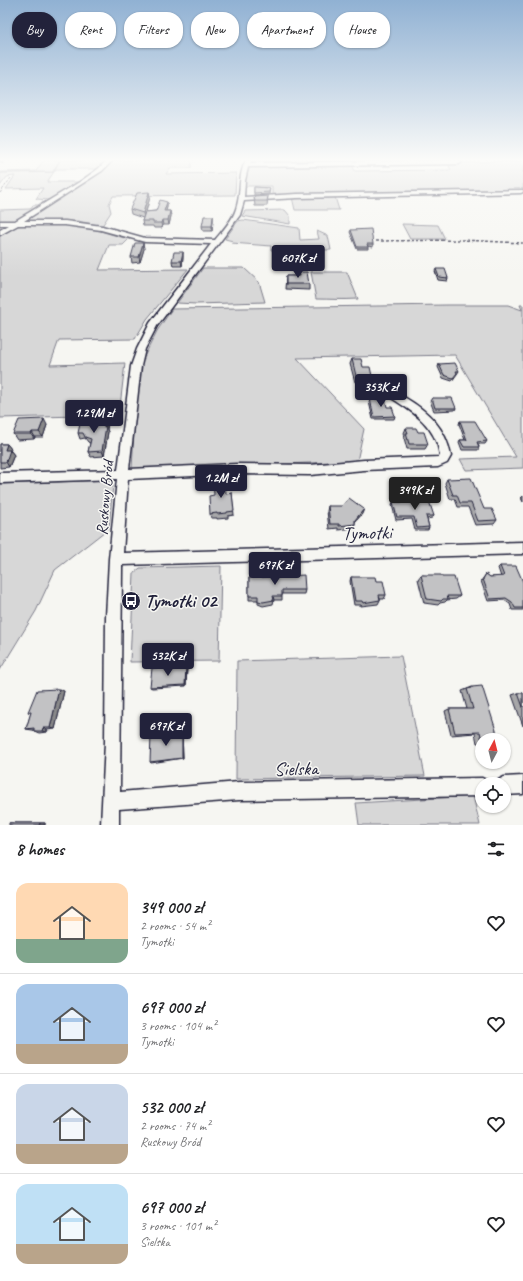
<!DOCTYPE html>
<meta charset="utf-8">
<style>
body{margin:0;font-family:Caveat,sans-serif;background:#f2f2f2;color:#202124;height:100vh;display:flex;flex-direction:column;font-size:15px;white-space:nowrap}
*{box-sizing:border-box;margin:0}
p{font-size:13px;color:#757577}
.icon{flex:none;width:22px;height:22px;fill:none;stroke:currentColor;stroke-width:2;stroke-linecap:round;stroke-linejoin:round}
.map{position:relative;height:825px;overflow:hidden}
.drawer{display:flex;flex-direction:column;background:#fff;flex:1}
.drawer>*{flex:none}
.hud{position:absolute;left:12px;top:12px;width:499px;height:36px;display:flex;gap:8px}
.needle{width:26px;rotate:7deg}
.buttons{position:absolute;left:475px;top:733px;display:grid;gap:8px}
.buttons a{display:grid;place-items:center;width:36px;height:36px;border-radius:50%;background:#fff;box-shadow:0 1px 3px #0004;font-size:20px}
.price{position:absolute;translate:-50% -34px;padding:0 9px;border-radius:4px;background:#22223b;color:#fff;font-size:13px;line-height:26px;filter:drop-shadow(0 1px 2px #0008)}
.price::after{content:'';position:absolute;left:50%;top:24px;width:12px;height:9px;margin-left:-6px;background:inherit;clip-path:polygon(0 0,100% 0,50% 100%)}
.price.on{background:#222;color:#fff}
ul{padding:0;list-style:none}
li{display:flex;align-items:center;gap:12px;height:100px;padding:0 16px}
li+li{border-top:1px solid #e0e0e0}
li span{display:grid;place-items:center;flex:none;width:112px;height:80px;border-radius:12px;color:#555}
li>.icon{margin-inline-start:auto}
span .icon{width:48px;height:48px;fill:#fffc;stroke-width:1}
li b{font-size:17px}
h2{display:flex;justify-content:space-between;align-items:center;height:48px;padding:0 16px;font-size:17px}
.chip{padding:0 14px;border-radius:16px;background:#fff;box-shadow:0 1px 3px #0004;font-size:14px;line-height:36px}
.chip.on{background:#22223b;color:#fff}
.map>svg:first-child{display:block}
</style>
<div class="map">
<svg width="523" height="825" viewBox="0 0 523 825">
<rect width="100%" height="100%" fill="#f6f6f2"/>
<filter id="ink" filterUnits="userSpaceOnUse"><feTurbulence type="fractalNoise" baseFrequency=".025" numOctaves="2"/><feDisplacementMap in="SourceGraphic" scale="8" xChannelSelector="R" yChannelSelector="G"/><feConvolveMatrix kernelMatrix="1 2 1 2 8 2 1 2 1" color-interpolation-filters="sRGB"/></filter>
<g filter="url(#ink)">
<g fill="#d7d7d7" stroke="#7c7c89">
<path d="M44 160H107L99 169H56L47 182H80L50 200 36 199 43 188 6 189 15 176 7 177 0 186V172L36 171Z"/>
<path d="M113 160H192L191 168H170L166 174 236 173 235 195 113 196 109 204 111 212 102 226 78 221H28L27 220 105 169Z"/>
<path d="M254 160H319L320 163 251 164Z"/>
<path d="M521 160H523V190H493L272 195V186H245V173H248L250 167 352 165 355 171 451 170 448 164 496 161 517 162Z"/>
<path d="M292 197H335L339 210H295Z"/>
<path d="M42 202 46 203 18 221 0 223V210L30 209 33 205H38Z"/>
<path d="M285 210 290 216V224L242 216 245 211Z"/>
<path d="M243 220 299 228 300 240 319 239 317 231 328 236 331 250H271V246L231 243 233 241 225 239 238 221Z"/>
<path d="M26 224C45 225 65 223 85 227 100 230 114 236 129 239L123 245H109L99 270 188 269 147 319 135 339 59 340 50 365 125 363 119 415 0 418V235L11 228Z"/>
<path d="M402 224 438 225 445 239H410Z"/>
<path d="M203 268H244L259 282 265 302 196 304 177 303Z"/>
<path d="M311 272H347L358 299C343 300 330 299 316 299Z"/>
<path d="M447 305H508L522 310 520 305H523V468L466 470 460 459 516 457 455 355 297 358 364 429 357 461 132 470 135 413 141 363 157 331 172 309Z"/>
<path d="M110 480 113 485 109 528 55 570 36 611 0 670V484Z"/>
<path d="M221 566 219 661 130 662 134 573 140 568Z"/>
<path d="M401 656 425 776 236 779 237 661Z"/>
<path d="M473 796 480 825H359L356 803Z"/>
</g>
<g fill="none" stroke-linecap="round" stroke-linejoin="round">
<path stroke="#757583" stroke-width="1.5" d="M0 173 53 172 60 160"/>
<defs>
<g id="minor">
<path d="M107 160H113L102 171 24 221H65L102 226 145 238 215 240C222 231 233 220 236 209 242 192 237 177 246 160H252L250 163 459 160 462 162 459 164 248 167 245 181 244 197 297 194 523 190V192L521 193 297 198 244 201 240 215 157 326 145 349 141 366 129 469 238 464 310 465 364 460 439 457 440 455C435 422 408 409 382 392L380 390 385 387C392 389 398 393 404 397 428 411 446 428 451 456L447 463 438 467 364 470 310 475 238 474 128 479 123 553 523 542V554L122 565V570L120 792 239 782 482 778 488 781 489 784H482V796L239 800 119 809V825H101L105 742 106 617 109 559 117 479 0 483V473L118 470 131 366 137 349 150 323 211 244 145 242 101 230 65 225H18L0 235V230L9 225H0V221H15L81 181 98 169Z"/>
<path d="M523 776V794L504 795V784H496L498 780 504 777Z"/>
</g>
</defs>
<use href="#minor" stroke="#22223b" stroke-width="3"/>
<path stroke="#22223b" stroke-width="1" stroke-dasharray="2.5 1.5" stroke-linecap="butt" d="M0 193 11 178"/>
<path stroke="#22223b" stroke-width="1.5" stroke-dasharray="3 2" stroke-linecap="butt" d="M376 241 462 240 523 243"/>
<use href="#minor" fill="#f6f6f2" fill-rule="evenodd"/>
</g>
<g fill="#a7a7a9" stroke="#22223b">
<path d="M254 187 270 188 269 194 254 195Z"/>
<path d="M149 192 150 197 146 212 156 211 167 202V207L166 211H170L171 216 169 225H163L162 228H154L153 226H143L142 221 143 218 131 214 130 209Z"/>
<path d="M268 196 267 206H255L254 197Z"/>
<path d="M213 216V221L212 231H203L202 226Z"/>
<path d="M351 230 373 244V247L368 246V249H357L350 232Z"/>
<path d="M143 243 144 249 140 262 132 263 131 257Z"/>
<path d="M183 252V257L182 266H173L172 261Z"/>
<path d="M436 269 448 278 447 281 438 280 435 271Z"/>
<path d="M299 272 309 284V290L285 289 286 276H299Z"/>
<path d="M352 359 372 376 370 381 355 382 350 364Z"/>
<path d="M439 364 459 371 457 374 452 381 443 378 438 367Z"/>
<path d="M432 398 456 408 455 410 434 411 430 401Z"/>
<path d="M370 399 387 407 395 416 394 419H373L369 402Z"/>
<path d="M460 421 487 441 485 444H478L479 447 478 450H462L459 442 460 440H465L459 424Z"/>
<path d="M94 423H108L107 429 108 432 104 456 91 457 88 452 90 443 88 442 85 438 80 439 78 433Z"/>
<path d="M47 425 43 437H35L34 439 17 440 13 434Z"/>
<path d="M406 428 418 432 428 444 425 449H407L404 438 405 435 404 433Z"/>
<path d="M0 444H7L11 449 10 450 14 455 9 467 0 468Z"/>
<path d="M447 479 497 520 494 524 475 525 468 507H458L455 499H450L445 483Z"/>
<path d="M232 493 234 515 228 516V518L217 519V518H211L210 514 227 494Z"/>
<path d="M523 496V502L521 498Z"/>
<path d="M409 499 422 501 434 516 432 518 427 519 429 527 428 530H415L412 519 396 520 392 505 393 502H408Z"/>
<path d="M328 506 362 514 355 522V524L354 528 338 530V528L329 529 327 511Z"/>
<path d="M500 566 523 582V610H512L510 604 504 600 488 601 481 581 486 574 490 577H501L498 568Z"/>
<path d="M279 574 288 576 305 590 304 594H282V600H274L273 604 263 606 258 604V600H249V578L279 576Z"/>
<path d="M421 575 442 577 460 596 456 599 447 600 445 602 440 603 438 605 424 603 418 579Z"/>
<path d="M351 577 376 581 386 595 384 599H380V600L378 604 361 606V605H354L350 581Z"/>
<path d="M187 668 186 686 152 688 150 687Z"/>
<path d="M472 687 482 740V743H477L475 733 451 735 445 711 449 709H467L462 691Z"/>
<path d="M64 691 55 729 47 730V732L39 733 34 731V730H32L26 729 31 713 28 712Z"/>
<path d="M518 693H523V726L512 695Z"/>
<path d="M182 732V733L183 758 151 763 150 762Z"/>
<path d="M9 823H45V825Z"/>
</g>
<g fill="#888889" stroke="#22223b">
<path d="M0 160H5L2 164Z"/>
<path d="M149 192 150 197 144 218 143 213Z"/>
<path d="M167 202V207L165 216 164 211Z"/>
<path d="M170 211 171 216 169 225 168 220Z"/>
<path d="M213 216V221L212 231V226Z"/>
<path d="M162 220 163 225 162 228 161 223Z"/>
<path d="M143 243 144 249 140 262 139 257Z"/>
<path d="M183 252V257L182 266 181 261Z"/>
<path d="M105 418 108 423 107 429 108 432 104 456 102 451Z"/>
<path d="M44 419 47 425 43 437 39 432Z"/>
<path d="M32 432 35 437 34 439 31 434Z"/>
<path d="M7 444 11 449 10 452V450L14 455 9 467 6 462 5 450Z"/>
<path d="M364 509 362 514 353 524 355 520Z"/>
<path d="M186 666 187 668 186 686 185 685Z"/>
<path d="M59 689 64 691 55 729 50 728Z"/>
<path d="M43 728 47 730V732L42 731Z"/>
<path d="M182 732V733L183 758H182Z"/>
<path d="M40 823H45V825H39Z"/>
</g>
<g fill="#c2c2c4" stroke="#22223b">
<path d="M254 187 270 188 269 192 254 193Z"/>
<path d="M149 192 143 213 130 209 137 193Z"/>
<path d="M268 196 267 201H255L254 197Z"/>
<path d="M160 200 167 202 164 211H170L168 220H162L161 223H153V221H142L145 212 156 211Z"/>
<path d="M204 216H213L212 226H202Z"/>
<path d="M371 229 373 244H367L368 247H357L351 230Z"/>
<path d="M135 243H143L139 257H131Z"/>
<path d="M174 252H183L181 261H172Z"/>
<path d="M436 269H445L448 278 439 277Z"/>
<path d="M299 272H307L309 284H286V276H300Z"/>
<path d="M352 359H361L363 367H370L372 376H356Z"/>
<path d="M455 363 459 371H456L457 373 453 378 444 375 439 364Z"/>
<path d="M432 398H452L456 408H435Z"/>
<path d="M370 399H385L387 407H392L395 416 374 417Z"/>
<path d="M105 418 104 427 106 426 102 451 88 452 91 439 85 437 83 433H78L80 424 94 423 95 419Z"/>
<path d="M44 419 39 432H32L31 434H13L19 420Z"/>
<path d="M460 421H475L487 441 477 442 479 447H464L460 440H467Z"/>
<path d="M406 428H416L418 432H424L428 444H409L406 433H408Z"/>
<path d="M0 444H7L5 450H10L6 462H0Z"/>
<path d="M225 478 226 494 232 493 234 511 227 512V513L217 514V513L210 514 209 496 214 495 213 480Z"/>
<path d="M471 478 484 509H492L497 520 478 521 471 503H460L457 495H453L447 479Z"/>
<path d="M349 498 364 509 355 520V524L339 526V524H330L328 506H342Z"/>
<path d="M409 499H421L422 501H429L434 516H426L429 527 417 528 414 517H397L393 502H409Z"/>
<path d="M500 566H516L523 582V608H515L512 602 506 598 490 599 483 579 486 574 490 577 504 576Z"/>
<path d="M279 574H288V576L304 575 305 590H282V596H273L274 600 263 602 258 601V596H249V578L279 576Z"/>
<path d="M421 575H441L442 577H454L460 596H447L448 599H443L441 601 427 599Z"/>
<path d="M351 577H375L376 581H383L386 595H379L380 600 363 603 362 601H355Z"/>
<path d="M186 666 185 685 150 687 152 668Z"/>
<path d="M482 686 499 740H482L480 732 455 733 449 709H473L467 689 472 688V687Z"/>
<path d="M59 689 50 728H43L42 731H34V728L26 729 31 712H28L37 690Z"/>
<path d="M518 693H523V707Z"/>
<path d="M182 732V758L150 762 151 736Z"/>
<path d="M9 823H40L39 825H9Z"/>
</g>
</g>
<linearGradient id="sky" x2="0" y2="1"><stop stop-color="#90b1d3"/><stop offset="0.58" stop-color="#fbfbf9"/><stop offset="1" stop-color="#fbfbf9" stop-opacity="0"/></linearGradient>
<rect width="523" height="276" fill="url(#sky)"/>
<defs>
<symbol id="bus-disc" viewBox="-11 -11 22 22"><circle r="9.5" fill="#22223b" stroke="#f6f6f2"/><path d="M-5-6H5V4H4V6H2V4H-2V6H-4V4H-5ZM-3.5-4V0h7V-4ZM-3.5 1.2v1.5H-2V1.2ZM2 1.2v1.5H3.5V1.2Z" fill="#fff"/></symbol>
</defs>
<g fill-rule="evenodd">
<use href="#bus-disc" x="120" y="590" width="22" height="22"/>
</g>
<g text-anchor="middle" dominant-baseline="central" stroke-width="3" stroke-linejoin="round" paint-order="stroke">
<g font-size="16" fill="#22223b" stroke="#f6f6f2">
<text transform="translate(105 498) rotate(-85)">Ruskowy Bród</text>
</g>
<g font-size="19" fill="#22223b" stroke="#f6f6f2">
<text transform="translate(367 533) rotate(-1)">Tymotki</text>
<text transform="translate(296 769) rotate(-1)">Sielska</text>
</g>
<g font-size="19" font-weight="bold" fill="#22223b" stroke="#f6f6f2" text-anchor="start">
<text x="145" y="601">Tymotki 02</text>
</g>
</g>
</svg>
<div class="buttons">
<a><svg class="needle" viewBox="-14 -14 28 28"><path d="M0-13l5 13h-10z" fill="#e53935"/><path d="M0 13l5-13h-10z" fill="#757577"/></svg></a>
<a><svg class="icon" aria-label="locate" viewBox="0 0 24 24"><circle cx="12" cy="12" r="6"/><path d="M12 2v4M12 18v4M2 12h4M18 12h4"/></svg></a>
</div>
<b class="price" style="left:298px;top:279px">607K zł</b>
<b class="price" style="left:381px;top:408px">353K zł</b>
<b class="price" style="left:94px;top:434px">1.29M zł</b>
<b class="price" style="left:221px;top:499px">1.2M zł</b>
<b class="price on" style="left:415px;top:511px">349K zł</b>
<b class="price" style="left:275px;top:586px">697K zł</b>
<b class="price" style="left:168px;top:677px">532K zł</b>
<b class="price" style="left:166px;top:747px">697K zł</b>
<div class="hud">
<a class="chip on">Buy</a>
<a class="chip">Rent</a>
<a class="chip">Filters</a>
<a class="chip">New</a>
<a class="chip">Apartment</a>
<a class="chip">House</a>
</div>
</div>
<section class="drawer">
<h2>8 homes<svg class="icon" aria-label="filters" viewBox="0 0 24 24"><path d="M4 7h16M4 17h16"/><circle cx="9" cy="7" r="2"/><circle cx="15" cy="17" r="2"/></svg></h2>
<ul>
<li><span style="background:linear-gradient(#ffd9b3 70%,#7fa58c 0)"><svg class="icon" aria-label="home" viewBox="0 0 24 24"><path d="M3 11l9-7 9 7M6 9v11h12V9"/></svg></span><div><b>349 000 zł</b><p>2 rooms · 54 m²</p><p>Tymotki</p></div><svg class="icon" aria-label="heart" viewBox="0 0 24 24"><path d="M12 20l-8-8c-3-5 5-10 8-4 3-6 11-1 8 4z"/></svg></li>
<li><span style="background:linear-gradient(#a9c7e8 75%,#b9a48a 0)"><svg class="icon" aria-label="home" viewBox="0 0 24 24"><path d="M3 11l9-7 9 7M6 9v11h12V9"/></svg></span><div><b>697 000 zł</b><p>3 rooms · 104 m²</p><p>Tymotki</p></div><svg class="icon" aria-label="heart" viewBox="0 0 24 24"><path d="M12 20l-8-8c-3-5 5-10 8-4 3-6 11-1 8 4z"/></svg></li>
<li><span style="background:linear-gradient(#c9d6e8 75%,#b9a48a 0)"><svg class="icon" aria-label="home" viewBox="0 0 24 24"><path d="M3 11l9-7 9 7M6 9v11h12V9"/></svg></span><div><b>532 000 zł</b><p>2 rooms · 74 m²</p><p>Ruskowy Bród</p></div><svg class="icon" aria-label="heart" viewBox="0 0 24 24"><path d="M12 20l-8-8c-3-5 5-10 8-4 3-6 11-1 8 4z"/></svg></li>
<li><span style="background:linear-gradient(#bfe0f5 75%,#b9a48a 0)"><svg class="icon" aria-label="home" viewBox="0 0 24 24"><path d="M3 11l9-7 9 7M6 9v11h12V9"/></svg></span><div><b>697 000 zł</b><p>3 rooms · 101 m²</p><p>Sielska</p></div><svg class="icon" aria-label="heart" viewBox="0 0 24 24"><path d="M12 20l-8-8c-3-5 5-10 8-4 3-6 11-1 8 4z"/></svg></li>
</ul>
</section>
